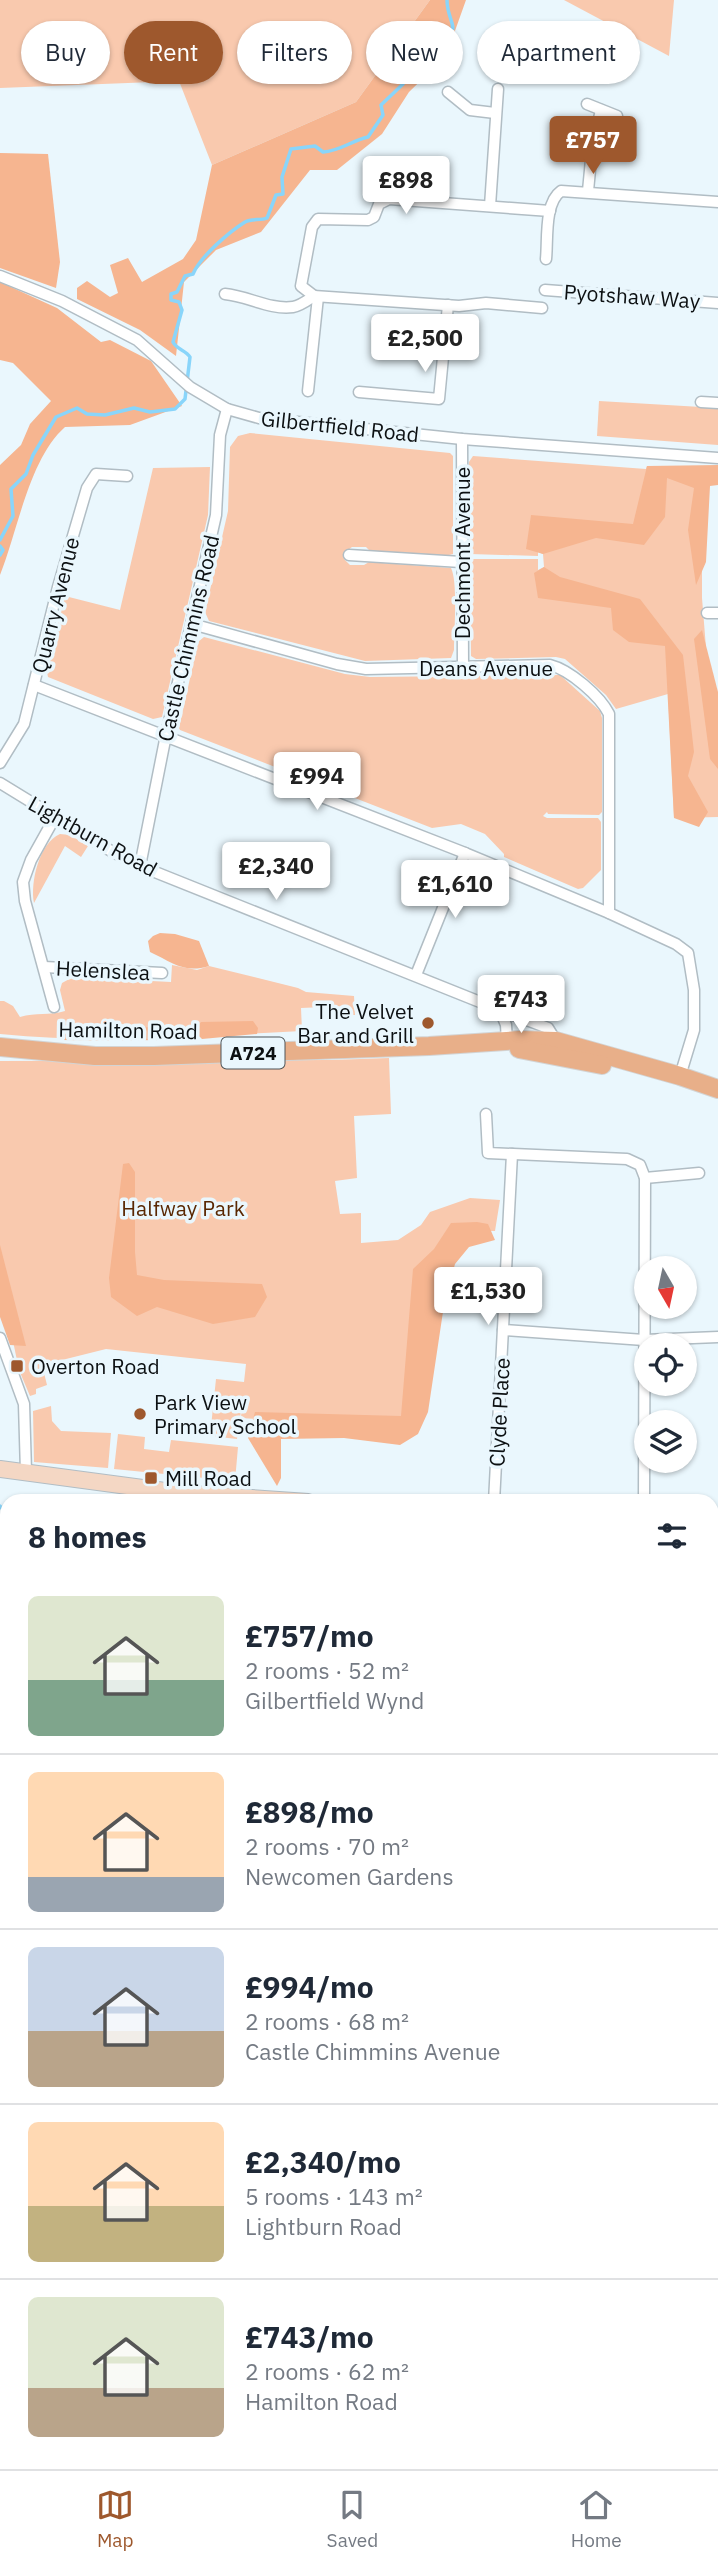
<!DOCTYPE html>
<meta charset="utf-8">
<style>
body{margin:0;font-family:"IBM Plex Sans",sans-serif;background:#f6f6f7;color:#1f2937;height:100vh;display:flex;flex-direction:column;font-size:26px;white-space:nowrap}
*{box-sizing:border-box;margin:0}
p{font-size:23px;color:#747a83}
.icon{flex:none;width:38px;height:38px;fill:none;stroke:currentColor;stroke-width:2;stroke-linecap:round;stroke-linejoin:round}
.map{position:relative;flex:1;overflow:hidden}
.drawer{position:absolute;left:0px;top:1494px;width:719px;height:975px;display:flex;flex-direction:column;background:#fff;border-radius:21px 21px 0 0;box-shadow:0 2px 5px #0004}
.drawer>*{flex:none}
.top-card{position:absolute;left:21px;top:21px;width:677px;height:63px;display:flex;gap:14px}
.needle{width:46px;rotate:171deg}
.buttons{position:absolute;left:634px;top:1256px;display:grid;gap:14px}
.buttons a{display:grid;place-items:center;width:63px;height:63px;border-radius:50%;background:#fff;box-shadow:0 2px 5px #0004;font-size:35px}
.price{position:absolute;translate:-50% -60px;padding:0 16px;border-radius:7px;background:#fff;color:#222;font-size:23px;line-height:46px;filter:drop-shadow(0 2px 4px #0008)}
.price::after{content:'';position:absolute;left:50%;top:42px;width:21px;height:16px;margin-left:-10px;background:inherit;clip-path:polygon(0 0,100% 0,50% 100%)}
.price.selected{background:#9e582d;color:#fff}
ul{padding:0;list-style:none}
li{display:flex;align-items:center;gap:21px;height:175px;padding:0 28px}
li+li{border-top:2px solid #e0e1e3}
li span{display:grid;place-items:center;flex:none;width:196px;height:140px;border-radius:10px;color:#555}
li>.icon{margin-inline-start:auto}
span .icon{width:84px;height:84px;fill:#fffc;stroke-width:1}
li b{font-size:30px}
h2{display:flex;justify-content:space-between;align-items:center;height:84px;padding:0 28px;font-size:30px}
.pill{padding:0 24px;border-radius:32px;background:#fff;box-shadow:0 2px 5px #0004;font-size:24px;line-height:63px}
.pill.selected{background:#9e582d;color:#fff}
.tab-bar{display:flex;justify-content:space-around;align-items:center;height:98px;border-top:2px solid #e0e1e3;background:#fff;font-size:19px;color:#747a83}
.tab-bar a{display:grid;justify-items:center;gap:4px}
.tab-bar .selected{color:#9e582d}
.map>svg:first-child{display:block}
</style>
<div class="map">
<svg width="718" height="2469" viewBox="0 0 718 2469">
<rect width="100%" height="100%" fill="#eaf7fd"/>
<g fill="#f9c9ae">
<path d="M0 0H430L356 102 212 165 179 81 0 88Z"/>
<path d="M564 0H674L669 56Z"/>
<path d="M599 401 718 408V445L597 436Z"/>
<path d="M250 433 450 453 453 456V554L445 556 371 552 366 547H352L345 552 344 559 350 565H364L369 562 451 568C458 582 454 632 454 650L451 658 365 661 209 621 205 612 228 511 230 447 238 436Z"/>
<path d="M473 456 646 469 647 466H702V598L709 685 718 714V817L674 818 668 694 616 709 606 695 565 659 556 657 476 659 471 656 470 563 472 559H538V570L544 567 543 554 538 552V556L470 554 469 462Z"/>
<path d="M210 467 208 515 162 717 153 719 48 677 47 672 65 596 120 610 153 468Z"/>
<path d="M204 637 345 674 370 677 560 675 600 711 602 718V812L599 815 548 814 547 812 543 816 547 818H598L601 822V870L583 888 578 889 504 857V854L485 834 461 824 432 828 180 730 179 728 198 642Z"/>
<path d="M60 834 70 835 88 846 81 857 65 846 34 903C30 883 39 843 60 834Z"/>
<path d="M172 965 197 970 209 966 298 988 306 992 354 996 355 1015H347V1006L301 1008 302 1031C202 1036 100 1044 0 1034V1001H4L13 1006 20 1017C36 1012 49 1016 65 1011L60 990 62 983 73 977 171 982Z"/>
<path d="M389 1058 391 1114 354 1116 357 1178 335 1181 340 1214 361 1213V1243L398 1240 421 1225 430 1212 470 1198 500 1200 495 1231H457L407 1429 241 1418 242 1404 237 1439 210 1436 216 1379 244 1382 246 1364 106 1349 42 1365 47 1385 36 1389V1394L30 1396 19 1370 0 1279V1061L332 1060Z"/>
<path d="M51 1406 52 1421 61 1431 111 1433 108 1468 34 1462 33 1411Z"/>
<path d="M118 1434 145 1437 144 1449 169 1452 171 1440 238 1447 235 1481 114 1469Z"/>
</g>
<g fill="#f6b590">
<path d="M430 0H466L446 56 409 92 382 134 337 170H310L261 232 216 250 184 282 176 356 140 330 77 299V288L87 281 110 297 118 293 110 265 128 258 142 282 183 259 196 240 212 165 356 102Z"/>
<path d="M0 153 48 154 60 262 56 288 0 268Z"/>
<path d="M0 282 57 308 101 342 110 340 151 361 182 406 130 425 65 427C29 459 18 530 0 575V465L21 445 30 424 51 401 13 363 0 360Z"/>
<path d="M718 465V485L710 486 706 562 696 585 688 530 694 488 667 478 665 517 644 545 596 538 543 554 526 549 531 515 633 524 647 466Z"/>
<path d="M544 567 560 577 640 599 683 655 694 752 688 776 708 812 699 827 674 818 665 646 629 642 613 630 611 608 538 598 534 573Z"/>
<path d="M702 630 718 692V769L710 759 694 639Z"/>
<path d="M160 933 175 934 199 941 209 966C184 974 172 962 150 952L148 941 153 936Z"/>
<path d="M253 1021 258 1028 257 1034 202 1039 197 1034V1027L201 1022Z"/>
<path d="M173 1027 177 1031 171 1040C135 1040 99 1041 62 1040L59 1035 64 1029 74 1028Z"/>
<path d="M129 1163 135 1172V1252L137 1275 164 1280 262 1284 267 1297 255 1317 213 1324 157 1307 137 1316 111 1297 109 1278 123 1164Z"/>
<path d="M477 1222 488 1224 495 1240 469 1247 455 1264 444 1305 428 1412 418 1434 400 1445 344 1438 281 1439V1478L277 1486 248 1438 255 1412 401 1416 413 1269 434 1249 451 1223Z"/>
<path d="M0 1245 26 1346 10 1345 0 1317Z"/>
<path d="M321 2462H573L590 2469H395Z"/>
</g>
<g fill="none" stroke-linecap="round" stroke-linejoin="round">
<g stroke="#89d5fa" stroke-width="3.5">
<path d="M0 540 13 516 11 489 26 474 33 455 56 417 77 408 87 414 105 415 134 408 150 412 175 409 185 399 190 357C186 350 177 350 173 342L182 310 179 302 171 300V294L177 292 185 276 193 274C200 257 229 232 245 222 252 218 260 221 267 218L276 195 283 194 282 177 291 149 315 146 323 152C340 151 351 141 368 137L383 115 381 105 403 84 392 76 407 65 408 54 412 50 424 58 431 56 433 42C467 31 447 25 447 0"/>
<path d="M0 546 3 550 0 555"/>
<path d="M0 1506 7 1515"/>
<path d="M0 2080 7 2076"/>
</g>
<defs>
<g id="street">
<path d="M448 92 470 110 495 113"/>
<path d="M587 104 617 116"/>
<path d="M588 191 592 149 601 110"/>
<path d="M490 206 498 89"/>
<path d="M546 259C548 240 544 203 561 191L718 202"/>
<path d="M0 276 62 301 137 340 190 387 227 409 259 418 462 439 718 458"/>
<path d="M545 290 718 303"/>
<path d="M225 294C248 296 269 310 293 307 300 306 308 300 314 296L459 306 486 303 542 308"/>
<path d="M314 296 301 286 312 227 318 219 368 220 374 217 379 204 389 199 550 211"/>
<path d="M308 391 318 297"/>
<path d="M359 392 439 399 448 305"/>
<path d="M701 402 718 403"/>
<path d="M462 439 463 667"/>
<path d="M349 555 461 562"/>
<path d="M707 613H718"/>
<path d="M192 624 337 664 366 669 550 665C570 670 600 696 609 714V913"/>
<path d="M34 685 465 853 609 913 676 944 688 953 694 990V1030L680 1076"/>
<path d="M0 763 24 724 58 587 87 488 96 474 127 476"/>
<path d="M0 783 111 851 140 866 500 1010 506 1025 507 1042"/>
<path d="M140 866 166 735 216 515 220 435 227 409"/>
<path d="M44 967 162 973"/>
<path d="M416 975 465 853"/>
<path d="M54 1007 25 901 23 882 31 860 55 817"/>
<path d="M500 1010 548 1028 556 1041"/>
<path d="M486 1114 488 1153 627 1159 640 1165 645 1178 644 1502"/>
<path d="M645 1178 699 1173"/>
<path d="M503 1330 644 1340 718 1337"/>
<path d="M0 1338 24 1404 26 1472"/>
<path d="M494 1502 512 1154"/>
<path d="M712 1683H718"/>
<path d="M2 1789 3 1836"/>
<path d="M0 1877H7"/>
<path d="M712 2083 718 2087"/>
<path d="M0 2160 7 2161"/>
<path d="M712 2390H718"/>
<path d="M260 2462 344 2469"/>
</g>
<g id="secondary">
<path d="M0 1469 180 1493 308 1502"/>
<path d="M712 1529H718"/>
<path d="M712 2144 718 2133"/>
</g>
<g id="primary">
<path d="M0 1047 95 1056H154L429 1046 520 1040 556 1041 680 1076 718 1089"/>
<path d="M519 1049 602 1065"/>
</g>
</defs>
<use href="#street" stroke="#b1bdc4" stroke-width="13"/>
<use href="#secondary" stroke="#b1bdc4" stroke-width="18"/>
<use href="#primary" stroke="#d3d4d4" stroke-width="20"/>
<use href="#street" stroke="#fff" stroke-width="10"/>
<use href="#secondary" stroke="#f4d7c4" stroke-width="16"/>
<use href="#primary" stroke="#e8af89" stroke-width="18"/>
<g stroke="#343a3c" stroke-width="3.5" stroke-dasharray="9 9" stroke-linecap="butt">
<path d="M712 2249 718 2247"/>
<path d="M712 2269 718 2267"/>
<path d="M712 2283 718 2281"/>
<path d="M0 2433 7 2432"/>
<path d="M0 2456 7 2455"/>
</g>
</g>
<g fill="#9e582d" stroke="#eaf7fd" stroke-width="2.5">
<circle cx="428" cy="1023" r="7"/>
<rect x="10" y="1359" width="14" height="14" rx="3.5"/>
<circle cx="140" cy="1414" r="7"/>
<rect x="144" y="1471" width="14" height="14" rx="3.5"/>
</g>
<g text-anchor="middle" dominant-baseline="central" stroke-width="7" stroke-linejoin="round" paint-order="stroke">
<rect fill="#eaf7fd" stroke="#4f5558" stroke-width="2" x="221.5" y="1037.5" width="63" height="31" rx="5"/>
<g font-size="19" font-weight="bold" fill="#0c1012">
<text x="253" y="1053">A724</text>
</g>
<g font-size="21" fill="#0c1012" stroke="#eaf7fd">
<text transform="translate(632 296) rotate(4)">Pyotshaw Way</text>
<text transform="translate(340 426) rotate(6)">Gilbertfield Road</text>
<text transform="translate(462 553) rotate(-90)">Dechmont Avenue</text>
<text transform="translate(55 605) rotate(-76)">Quarry Avenue</text>
<text transform="translate(188 638) rotate(-77)">Castle Chimmins Road</text>
<text x="486" y="668">Deans Avenue</text>
<text transform="translate(93 836) rotate(29)">Lightburn Road</text>
<text transform="translate(103 970) rotate(3)">Helenslea</text>
<text transform="translate(128 1030) rotate(1)">Hamilton Road</text>
<text transform="translate(499 1412) rotate(-87)">Clyde Place</text>
</g>
<g font-size="21" fill="#0c1012" stroke="#eaf7fd" text-anchor="start">
<text x="414" y="1011" text-anchor="end">The Velvet<tspan x="414" dy="24">Bar and Grill</tspan></text>
<text x="31" y="1366">Overton Road</text>
<text x="154" y="1402">Park View<tspan x="154" dy="24">Primary School</tspan></text>
<text x="165" y="1478">Mill Road</text>
</g>
<g font-size="21" fill="#592702" stroke="#eaf7fd">
<text x="183" y="1208">Halfway Park</text>
</g>
</g>
</svg>
<div class="buttons">
<a><svg class="needle" viewBox="-14 -14 28 28"><path d="M0-13l5 13h-10z" fill="#e53935"/><path d="M0 13l5-13h-10z" fill="#747a83"/></svg></a>
<a><svg class="icon" aria-label="locate" viewBox="0 0 24 24"><circle cx="12" cy="12" r="6"/><path d="M12 2v4M12 18v4M2 12h4M18 12h4"/></svg></a>
<a><svg class="icon" aria-label="layers" viewBox="0 0 24 24"><path d="M12 4l9 5-9 5-9-5zM3 14l9 5 9-5"/></svg></a>
</div>
<b class="price selected" style="left:593px;top:176px">£757</b>
<b class="price" style="left:406px;top:216px">£898</b>
<b class="price" style="left:425px;top:374px">£2,500</b>
<b class="price" style="left:317px;top:812px">£994</b>
<b class="price" style="left:276px;top:902px">£2,340</b>
<b class="price" style="left:455px;top:920px">£1,610</b>
<b class="price" style="left:521px;top:1035px">£743</b>
<b class="price" style="left:488px;top:1327px">£1,530</b>
<div class="top-card">
<a class="pill">Buy</a>
<a class="pill selected">Rent</a>
<a class="pill">Filters</a>
<a class="pill">New</a>
<a class="pill">Apartment</a>
</div>
<section class="drawer">
<h2>8 homes<svg class="icon" aria-label="filters" viewBox="0 0 24 24"><path d="M4 7h16M4 17h16"/><circle cx="9" cy="7" r="2"/><circle cx="15" cy="17" r="2"/></svg></h2>
<ul>
<li><span style="background:linear-gradient(#dfe7d0 60%,#7fa58c 0)"><svg class="icon" aria-label="home" viewBox="0 0 24 24"><path d="M3 11l9-7 9 7M6 9v11h12V9"/></svg></span><div><b>£757/mo</b><p>2 rooms · 52 m²</p><p>Gilbertfield Wynd</p></div></li>
<li><span style="background:linear-gradient(#ffd9b3 75%,#9aa5b1 0)"><svg class="icon" aria-label="home" viewBox="0 0 24 24"><path d="M3 11l9-7 9 7M6 9v11h12V9"/></svg></span><div><b>£898/mo</b><p>2 rooms · 70 m²</p><p>Newcomen Gardens</p></div></li>
<li><span style="background:linear-gradient(#c9d6e8 60%,#b9a48a 0)"><svg class="icon" aria-label="home" viewBox="0 0 24 24"><path d="M3 11l9-7 9 7M6 9v11h12V9"/></svg></span><div><b>£994/mo</b><p>2 rooms · 68 m²</p><p>Castle Chimmins Avenue</p></div></li>
<li><span style="background:linear-gradient(#ffd9b3 60%,#c2b280 0)"><svg class="icon" aria-label="home" viewBox="0 0 24 24"><path d="M3 11l9-7 9 7M6 9v11h12V9"/></svg></span><div><b>£2,340/mo</b><p>5 rooms · 143 m²</p><p>Lightburn Road</p></div></li>
<li><span style="background:linear-gradient(#dfe7d0 65%,#b9a48a 0)"><svg class="icon" aria-label="home" viewBox="0 0 24 24"><path d="M3 11l9-7 9 7M6 9v11h12V9"/></svg></span><div><b>£743/mo</b><p>2 rooms · 62 m²</p><p>Hamilton Road</p></div></li>
</ul>
</section>
</div>
<nav class="tab-bar">
<a class="selected"><svg class="icon" aria-label="map" viewBox="0 0 24 24"><path d="M3 6l6-2 6 2 6-2v14l-6 2-6-2-6 2zM9 4v14M15 6v14"/></svg>Map</a>
<a><svg class="icon" aria-label="saved" viewBox="0 0 24 24"><path d="M7 4h10v16l-5-4-5 4z"/></svg>Saved</a>
<a><svg class="icon" aria-label="home" viewBox="0 0 24 24"><path d="M3 11l9-7 9 7M6 9v11h12V9"/></svg>Home</a>
</nav>
